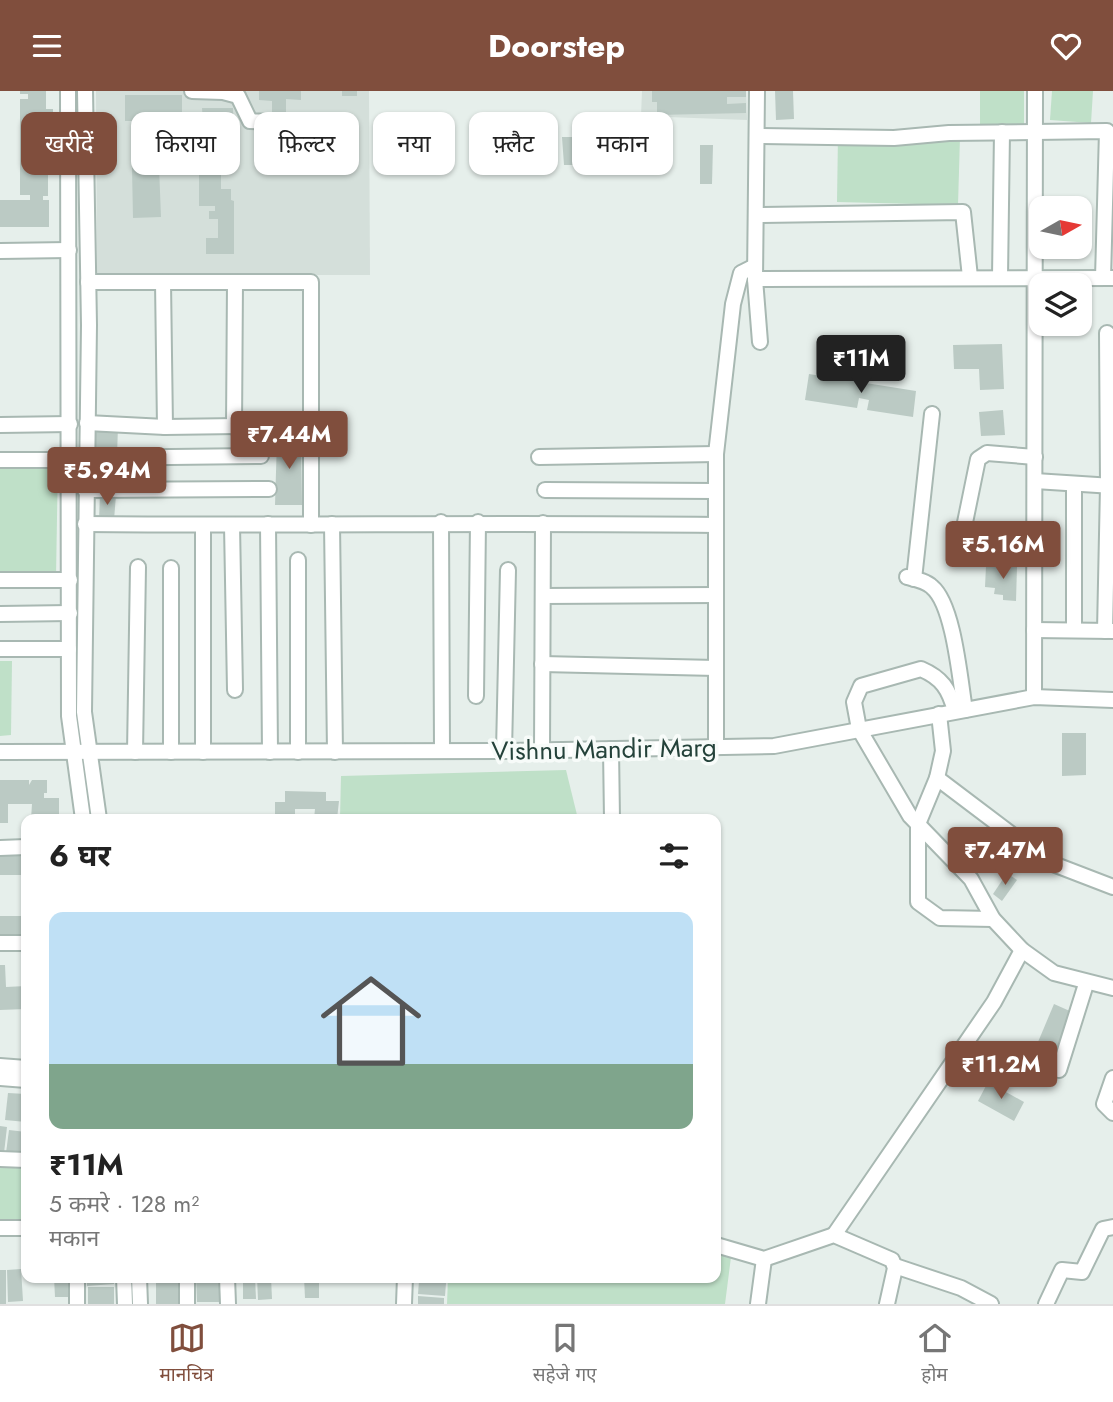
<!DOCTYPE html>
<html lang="hi">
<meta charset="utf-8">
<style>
body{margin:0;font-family:Jost,"Noto Sans Devanagari",sans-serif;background:#f6f6f6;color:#222;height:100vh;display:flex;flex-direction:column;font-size:26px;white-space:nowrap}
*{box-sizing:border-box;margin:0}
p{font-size:23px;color:#767676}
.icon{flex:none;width:38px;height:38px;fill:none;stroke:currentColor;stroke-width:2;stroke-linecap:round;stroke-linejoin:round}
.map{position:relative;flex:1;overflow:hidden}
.drawer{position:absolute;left:21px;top:723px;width:700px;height:469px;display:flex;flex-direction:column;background:#fff;border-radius:14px;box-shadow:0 2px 5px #0004}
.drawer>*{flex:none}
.guide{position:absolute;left:21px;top:21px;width:700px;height:63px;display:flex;gap:14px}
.needle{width:46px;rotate:81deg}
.controls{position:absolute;left:1029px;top:105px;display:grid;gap:14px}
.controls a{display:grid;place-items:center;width:63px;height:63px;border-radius:14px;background:#fff;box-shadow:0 2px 5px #0004;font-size:35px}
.price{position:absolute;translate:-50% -60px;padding:0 16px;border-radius:7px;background:#804e3d;color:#fff;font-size:23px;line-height:46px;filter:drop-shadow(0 2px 4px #0008)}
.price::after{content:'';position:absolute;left:50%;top:42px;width:21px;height:16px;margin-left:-10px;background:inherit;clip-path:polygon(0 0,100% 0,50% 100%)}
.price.current{background:#222;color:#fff}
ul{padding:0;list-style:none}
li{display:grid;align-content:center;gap:14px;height:371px;padding:0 28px}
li+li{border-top:2px solid #e0e0e0}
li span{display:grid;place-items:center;height:217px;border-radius:14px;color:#555}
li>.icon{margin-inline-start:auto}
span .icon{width:126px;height:126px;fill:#fffc;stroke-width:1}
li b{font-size:30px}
h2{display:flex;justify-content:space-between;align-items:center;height:84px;padding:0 28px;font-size:30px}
.pill{padding:0 24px;border-radius:14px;background:#fff;box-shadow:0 2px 5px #0004;font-size:24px;line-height:63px}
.pill.current{background:#804e3d;color:#fff}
header{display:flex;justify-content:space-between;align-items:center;height:91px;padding:0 28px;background:#804e3d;color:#fff;font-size:32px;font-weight:700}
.menu{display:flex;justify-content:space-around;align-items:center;height:98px;border-top:2px solid #e0e0e0;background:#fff;font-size:19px;color:#767676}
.menu a{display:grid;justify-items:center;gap:4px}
.menu .current{color:#804e3d}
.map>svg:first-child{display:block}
</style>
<header><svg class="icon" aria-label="menu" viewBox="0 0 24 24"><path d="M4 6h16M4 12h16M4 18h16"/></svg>Doorstep<svg class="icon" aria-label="heart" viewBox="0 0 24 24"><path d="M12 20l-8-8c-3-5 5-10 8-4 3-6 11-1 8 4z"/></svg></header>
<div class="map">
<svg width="1113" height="1213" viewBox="0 0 1113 1213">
<rect width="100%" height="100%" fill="#e6efeb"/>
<g fill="#d4dfda">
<path d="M96 0H369L370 184H97Z"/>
<path d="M642 0H746L747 29 641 25Z"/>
</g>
<g fill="#bfe0c8">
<path d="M980 0H1024V35L980 34Z"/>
<path d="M1052 0H1093L1091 32 1050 29Z"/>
<path d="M838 44 960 46 958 114 837 111Z"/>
<path d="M0 366 58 367 56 486 0 485Z"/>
<path d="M0 570H12L11 644 0 645Z"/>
<path d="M566 679 578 728H340L341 685Z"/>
<path d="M0 1072 26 1073V1137H0Z"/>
<path d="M716 1157 731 1166 725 1213H447L448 1187 716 1186Z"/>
</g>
<g fill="#bbcac4">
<path d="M20 0H46V18H53V46H47V68H53V77H48V105H43V109H49V136H0V109H30V104H20V8H28V3H20Z"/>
<path d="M259 0H301V9L286 8V24L272 23V10L259 9Z"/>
<rect x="342" y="0" width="15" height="5"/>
<path d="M652 0H746V6H727V13L746 12V22L657 24V11H652Z"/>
<path d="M775 0H793L794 28 776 29Z"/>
<rect x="125" y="4" width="57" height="26"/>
<path d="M202 17H233L234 71H231V82H221V98H231V109L234 110V163H206V147H218V128H209V120H215V115H199V64H215V60H208V51H215V31H203Z"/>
<path d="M562 46H581V56H591L590 46H611V51H616V60H607L608 62H616V74H564Z"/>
<path d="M158 50 161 126 133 127 132 77H137V68H131V51Z"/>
<path d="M700 54H713L712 93H700Z"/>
<path d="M1002 253 1004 298 980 299 979 278H954L953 254Z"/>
<path d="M809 283 916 300 913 326 867 319 869 309 859 307 857 317 805 309Z"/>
<path d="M1003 319 1005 344 981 345 979 321Z"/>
<path d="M96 336H118L117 364 96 363Z"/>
<path d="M285 344H301L302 414H275L277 348H285Z"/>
<rect x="94" y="369" width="22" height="27"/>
<path d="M100 403 116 404 114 429H99Z"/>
<path d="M986 475 1017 476 1016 510 1003 509V504L994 503 995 497 985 496Z"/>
<path d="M1062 642H1086V684L1062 685Z"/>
<path d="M0 689H29V694L32 689H47V702H44V707H59V728H31L32 713H8V732H0Z"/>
<path d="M285 700 326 701V710H339L337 728H314L315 718H295V728H275V711H285Z"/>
<rect x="0" y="760" width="26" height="24"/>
<path d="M1007 782 1017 789 1002 810 993 803Z"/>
<path d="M0 825H26V848L0 849Z"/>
<path d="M0 874H5L6 896 26 895V918L0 919Z"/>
<path d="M1054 913 1072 921 1048 978 1030 970Z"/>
<rect x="21" y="924" width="5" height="17"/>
<path d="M988 991 1024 1011 1014 1030 978 1010Z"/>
<path d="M8 1002 26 1003V1031L5 1029Z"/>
<path d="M0 1035 7 1036 4 1062 0 1061Z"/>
<path d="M9 1039 26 1041V1064L6 1062Z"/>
<path d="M21 1178 23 1210 8 1211 7 1179Z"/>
<rect x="0" y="1179" width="6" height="34"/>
<path d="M54 1186H71L72 1206H55Z"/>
<path d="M87 1186H114V1193L87 1195Z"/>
<rect x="156" y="1186" width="26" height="27"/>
<path d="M196 1186H221V1211H197Z"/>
<path d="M243 1186H255L256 1208H243Z"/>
<path d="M257 1186H271L272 1208 258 1209Z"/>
<path d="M304 1186H319V1207H305Z"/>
<path d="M425 1186H443V1190L425 1188Z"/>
<path d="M419 1190 446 1192 445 1205 418 1203Z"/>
<rect x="88" y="1196" width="26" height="17"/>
<path d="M418 1205 444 1207V1213H418Z"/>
</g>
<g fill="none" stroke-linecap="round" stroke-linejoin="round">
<defs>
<g id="minor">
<path d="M68 0 69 625 83 728"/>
<path d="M85 0 89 234 84 621 99 728"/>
<path d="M192 0 223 1 238 5 250 30 311 33"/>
<path d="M757 0 755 188 760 251"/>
<path d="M758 45 894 47 949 42 1107 40 1103 187"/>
<path d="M756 124 963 121 970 186"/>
<path d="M0 160 69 159"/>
<path d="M1000 186 1002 41"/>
<path d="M755 188 1113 187"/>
<path d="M88 191H311V434"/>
<path d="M163 191 165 336"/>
<path d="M87 332 165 336 311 334"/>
<path d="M0 334 70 333"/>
<path d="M234 336 235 191"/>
<path d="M539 366 716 363"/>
<path d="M86 367 261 365"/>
<path d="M0 369H70"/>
<path d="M1035 390 1113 395"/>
<path d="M1074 393V539"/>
<path d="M85 399 269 398"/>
<path d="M545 399 716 400"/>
<path d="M441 431 442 660"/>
<path d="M85 433C295 435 506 431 716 434"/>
<path d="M268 433 270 661"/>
<path d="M332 433 335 661"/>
<path d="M203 434V661"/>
<path d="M232 434 235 599"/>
<path d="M961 451 978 368 987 362 1035 366"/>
<path d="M171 477V661"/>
<path d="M907 486C915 488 926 490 932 496 954 514 960 590 965 619"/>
<path d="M914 488 932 323"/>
<path d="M0 489H70"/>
<path d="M543 505 716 504"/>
<path d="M0 523 70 522"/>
<path d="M1034 539 1112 540"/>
<path d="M1105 540 1108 395 1107 242"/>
<path d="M0 558H69"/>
<path d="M542 573 716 577"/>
<path d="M476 605 478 431"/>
<path d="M1034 606 1035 0"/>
<path d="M955 620C949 598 942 587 921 578L861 595 854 611 859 638 910 725 971 788 993 828 1022 859 1054 882 1113 897"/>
<path d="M939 623 943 660 937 687 918 733V811L940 827 993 828"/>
<path d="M716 656V363L733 213 741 182 755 175"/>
<path d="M611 658 612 728"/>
<path d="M504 660 508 479"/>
<path d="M542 660 543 432"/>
<path d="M0 661 504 660 774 655 1034 606 1113 609"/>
<path d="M135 661 138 476"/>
<path d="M298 661V469"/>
<path d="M937 687 1048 771 1113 796"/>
<path d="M0 757 26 756"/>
<path d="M0 852H26"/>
<path d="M0 975 26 977"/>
<path d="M1059 979 1086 893"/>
<path d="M0 987 26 989"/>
<path d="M1113 987 1104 1013 1113 1022"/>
<path d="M0 1068 26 1069"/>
<path d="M0 1137H26"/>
<path d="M834 1144 994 911 1022 859"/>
<path d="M716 1154 764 1168 834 1144 892 1169 895 1177 887 1213"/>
<path d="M895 1175 961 1197 991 1213"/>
<path d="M77 1186V1213"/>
<path d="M124 1186 125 1213"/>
<path d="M139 1186 140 1213"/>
<path d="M187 1186V1213"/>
<path d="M227 1186 228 1213"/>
<path d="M404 1213 405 1186"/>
<path d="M758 1213 764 1168"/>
<path d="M1046 1213 1062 1179 1082 1181 1103 1138 1113 1136"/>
</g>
</defs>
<use href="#minor" stroke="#a8b8b2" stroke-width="18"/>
<use href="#minor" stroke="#fff" stroke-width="14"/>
</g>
<g text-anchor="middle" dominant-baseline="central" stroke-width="7" stroke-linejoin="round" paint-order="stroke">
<g font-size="26" fill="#24423a" stroke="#f7fbf9">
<text transform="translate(604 658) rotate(-1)">Vishnu Mandir Marg</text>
</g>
</g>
</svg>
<div class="controls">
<a><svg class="needle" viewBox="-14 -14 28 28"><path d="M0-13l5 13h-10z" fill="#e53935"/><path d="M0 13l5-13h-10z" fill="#767676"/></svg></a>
<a><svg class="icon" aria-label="layers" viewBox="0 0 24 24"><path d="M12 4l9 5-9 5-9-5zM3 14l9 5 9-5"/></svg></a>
</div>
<b class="price current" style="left:861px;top:304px">₹11M</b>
<b class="price" style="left:289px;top:380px">₹7.44M</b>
<b class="price" style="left:107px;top:416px">₹5.94M</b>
<b class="price" style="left:1003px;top:490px">₹5.16M</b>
<b class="price" style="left:1005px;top:796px">₹7.47M</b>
<b class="price" style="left:1001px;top:1010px">₹11.2M</b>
<div class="guide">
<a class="pill current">खरीदें</a>
<a class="pill">किराया</a>
<a class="pill">फ़िल्टर</a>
<a class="pill">नया</a>
<a class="pill">फ़्लैट</a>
<a class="pill">मकान</a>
</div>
<section class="drawer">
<h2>6 घर<svg class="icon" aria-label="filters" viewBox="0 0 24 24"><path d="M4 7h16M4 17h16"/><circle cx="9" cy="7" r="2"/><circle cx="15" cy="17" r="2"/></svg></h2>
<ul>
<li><span style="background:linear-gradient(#bfe0f5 70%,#7fa58c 0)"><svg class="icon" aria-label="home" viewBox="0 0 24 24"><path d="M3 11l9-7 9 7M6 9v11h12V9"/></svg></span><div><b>₹11M</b><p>5 कमरे · 128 m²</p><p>मकान</p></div></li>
</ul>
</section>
</div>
<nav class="menu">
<a class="current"><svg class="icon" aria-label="map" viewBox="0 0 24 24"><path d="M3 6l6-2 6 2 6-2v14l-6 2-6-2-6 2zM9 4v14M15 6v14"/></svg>मानचित्र</a>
<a><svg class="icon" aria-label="saved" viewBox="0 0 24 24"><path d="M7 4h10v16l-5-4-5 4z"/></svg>सहेजे गए</a>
<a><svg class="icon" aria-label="home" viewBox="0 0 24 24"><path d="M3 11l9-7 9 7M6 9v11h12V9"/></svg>होम</a>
</nav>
